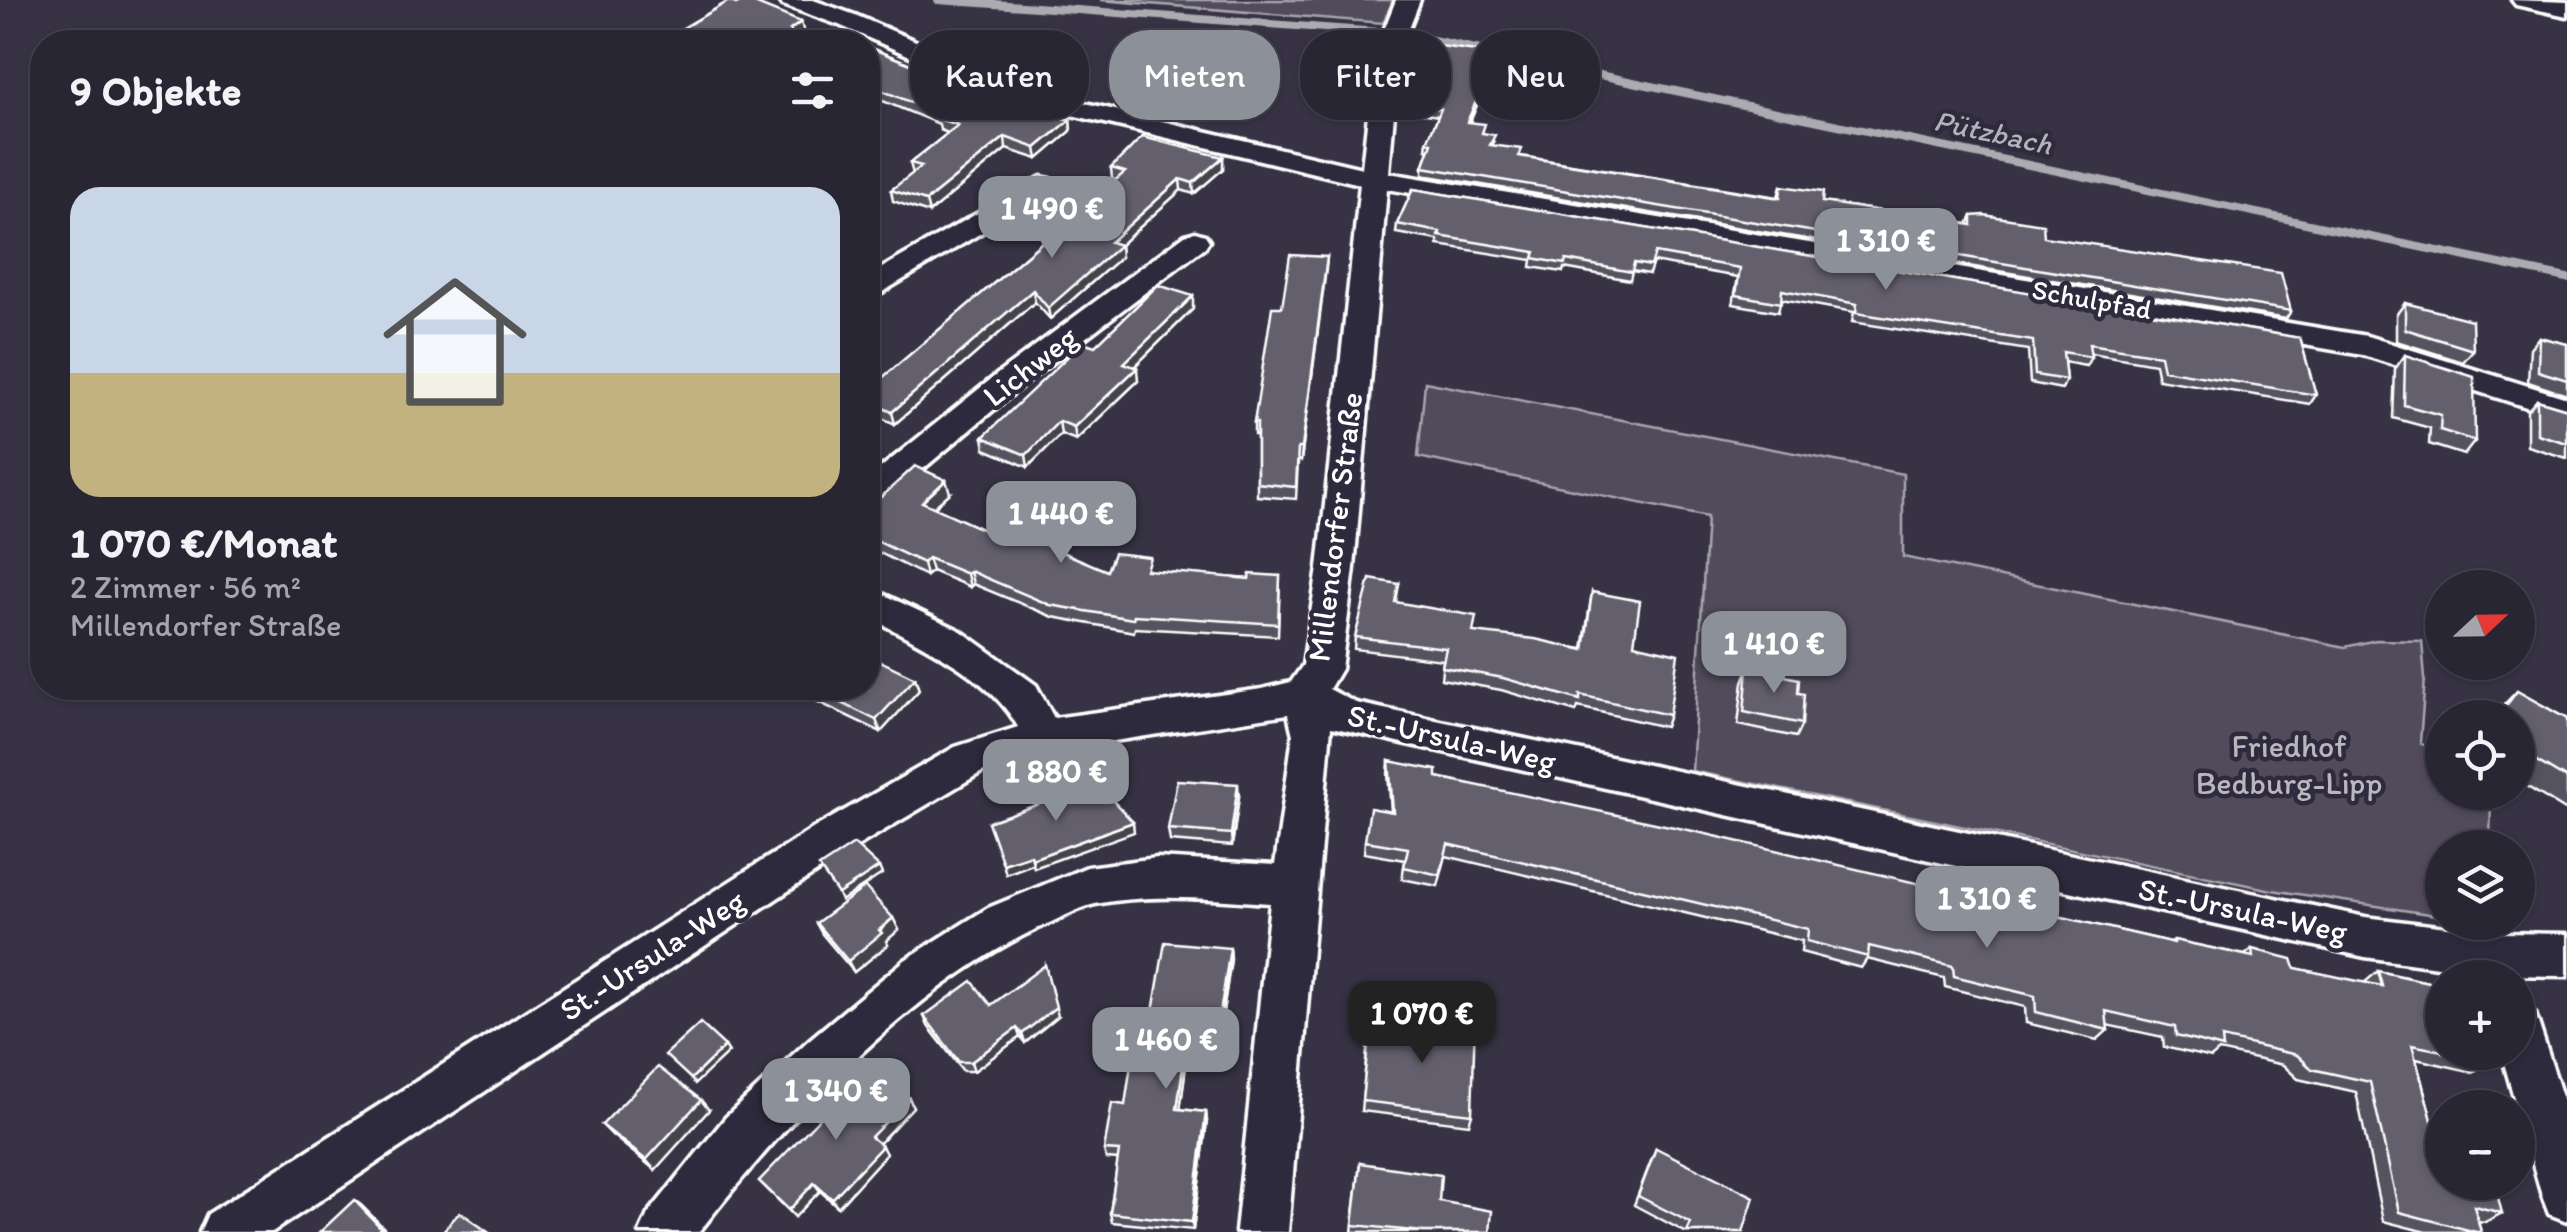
<!DOCTYPE html>
<html lang="de">
<meta charset="utf-8">
<style>
body{margin:0;font-family:Itim,sans-serif;background:#312e3c;color:#f1f3f6;height:100vh;display:flex;flex-direction:column;font-size:38px;white-space:nowrap}
*{box-sizing:border-box;margin:0}
p{font-size:32px;color:#a5a5ac}
.icon{flex:none;width:55px;height:55px;fill:none;stroke:currentColor;stroke-width:2;stroke-linecap:round;stroke-linejoin:round}
.map{position:relative;flex:1;overflow:hidden}
.side{position:absolute;left:30px;top:30px;width:850px;height:670px;display:flex;flex-direction:column;background:#292634;border-radius:40px;box-shadow:0 2px 8px #0004,0 0 0 2px #45434f}
.side>*{flex:none}
.banner{position:absolute;left:910px;top:30px;width:950px;height:90px;display:flex;gap:20px}
.needle{width:65px;rotate:68deg}
.controls{position:absolute;left:2425px;top:570px;display:grid;gap:20px}
.controls a{display:grid;place-items:center;width:110px;height:110px;border-radius:50%;background:#292634;box-shadow:0 2px 8px #0004,0 0 0 2px #45434f;font-size:50px}
.price{position:absolute;translate:-50% -85px;padding:0 22px;border-radius:20px;background:#8c9099;color:#fff;font-size:32px;line-height:65px;filter:drop-shadow(0 2px 5px #0008)}
.price::after{content:'';position:absolute;left:50%;top:60px;width:30px;height:22px;margin-left:-15px;background:inherit;clip-path:polygon(0 0,100% 0,50% 100%)}
.price.current{background:#222;color:#fff}
ul{padding:0;list-style:none}
li{display:grid;align-content:center;gap:20px;height:530px;padding:0 40px}
li span{display:grid;place-items:center;height:310px;border-radius:30px;color:#555}
li>.icon{margin-inline-start:auto}
span .icon{width:180px;height:180px;fill:#fffc;stroke-width:1}
li b{font-size:42px}
h2{display:flex;justify-content:space-between;align-items:center;height:120px;padding:0 40px;font-size:42px}
.pill{padding:0 35px;border-radius:40px;background:#292634;box-shadow:0 2px 8px #0004,0 0 0 2px #45434f;font-size:35px;line-height:90px}
.pill.current{background:#8c9099;color:#fff}
.map>svg:first-child{display:block}
</style>
<div class="map">
<svg width="2567" height="1232" viewBox="0 0 2567 1232">
<rect width="100%" height="100%" fill="#373345"/>
<filter id="ink" filterUnits="userSpaceOnUse"><feTurbulence type="fractalNoise" baseFrequency=".01" numOctaves="2"/><feDisplacementMap in="SourceGraphic" scale="20" xChannelSelector="R" yChannelSelector="G"/><feConvolveMatrix kernelMatrix="1 2 1 2 8 2 1 2 1" color-interpolation-filters="sRGB"/></filter>
<g filter="url(#ink)">
<g fill="#514c5c" stroke="#a8a6ae" stroke-width="2.5">
<path d="M1100 0H1393L1383 23Z"/>
<path d="M1425 382 1903 474V557L2345 647 2376 640 2422 641 2425 679 2420 742 2442 753V792L2491 793 2490 847 2442 848V916L2272 890 1692 771 1707 517 1418 457Z"/>
</g>
<g fill="none" stroke-linecap="round" stroke-linejoin="round">
<g stroke="#adabb2" stroke-width="8">
<path d="M938 0 1379 32"/>
<path d="M1409 35 2567 278"/>
</g>
<defs>
<g id="street">
<path d="M779 0H813L855 15 1030 90 1362 168 1375 53 1396 0H1420L1399 53 1389 173 2367 336 2567 398V420L2363 355 1387 189 1354 568 1341 669 1329 689 1356 703 2365 917 2495 933 2567 934V976L2495 975 2365 957 1331 727 1288 1232H1236L1270 903C1211 899 1153 893 1095 904 1078 908 1061 918 1045 925 916 982 785 1121 699 1232H640L648 1214 726 1117 809 1040 905 960 988 908 1087 867 1157 858 1275 865 1293 735 1288 714 1043 752 982 772 844 854 272 1232H200L208 1214 814 828 955 747 1018 727C992 677 917 642 868 617V587L961 631 1036 685 1054 718 1262 689 1291 682 1303 665 1318 568 1360 184 1013 101 839 25 783 5Z"/>
<path d="M2512 0 2567 2V16L2516 5Z"/>
<path d="M1041 177 1051 179 1055 185 1051 191 879 294 868 297V276Z"/>
<path d="M1195 232 1205 235 1209 241 1205 247 1022 386 880 505 868 508V478L1000 372 1185 235Z"/>
<path d="M2518 1007 2535 1013 2567 1112V1221L2549 1214 2542 1196 2501 1052H2518Z"/>
</g>
</defs>
<use href="#street" stroke="#fff" stroke-width="7"/>
<use href="#street" fill="#2f2a3d" fill-rule="evenodd"/>
</g>
<g fill="#55525e" stroke="#fff" stroke-width="2.5">
<path d="M868 47 983 93 1070 120 1071 131 1038 159 1006 149 929 213 893 201 891 190 913 174 910 163 948 133 940 130 939 124 868 95Z"/>
<path d="M1496 61 1470 122 1494 142 1492 145 1521 156 1778 197 1781 186 1822 202 1968 224 1972 216 2291 311 2286 319 1423 175V167L1429 150 1426 149 1427 142 1438 116 1408 111V104L1417 87 1410 86V79Z"/>
<path d="M1223 157V169L1194 194 1181 190 1120 245 1121 257 1050 319 1035 302 895 424 868 412V390L1115 180 1112 179 1111 168Z"/>
<path d="M1413 189 2300 338 2316 395 2310 404 2158 379 2155 364 2091 353V357L2086 366 2064 362 2066 380 2062 389 2030 383 2028 350 1852 322 1854 312 1781 299 1778 312 1733 304 1738 277 1653 262 1649 274 1632 271 1630 280 1564 268 1563 272 1531 267 1532 260 1438 245V240L1396 233 1397 224Z"/>
<path d="M1327 257 1301 461H1298L1296 499 1257 496V435H1254V423L1282 307Z"/>
<path d="M2405 303 2473 350 2463 362 2396 341V315Z"/>
<path d="M1193 309 1134 367 1138 381 1076 440 1061 434 1028 467 985 449 983 437 1095 346Z"/>
<path d="M2539 337 2567 344V395L2528 382 2530 348Z"/>
<path d="M2405 355 2475 441 2464 455 2429 444 2430 428 2393 418 2395 369Z"/>
<path d="M2537 400 2567 409V458L2527 446V411Z"/>
<path d="M950 493 933 508 984 530 1005 533 1107 571H1151L1249 579 1280 576 1278 636 1135 628 1134 632 1053 617 973 584 970 587 932 571 926 576 868 547V509Z"/>
<path d="M1399 584 1396 602 1473 632 1583 649 1592 592 1634 644 1669 715 1665 727 1578 707 1576 712 1501 690 1441 679 1443 660 1354 649 1355 637Z"/>
<path d="M1748 668 1798 693 1802 724 1796 737 1738 725 1743 682Z"/>
<path d="M915 678 919 690 881 732 816 701 811 688Z"/>
<path d="M2517 691 2567 719V811L2518 781V718H2491Z"/>
<path d="M1389 761 1437 777 2171 942 2174 940 2245 955 2252 949 2295 968 2364 983 2378 971 2442 985V1052H2487L2489 1062 2473 1072 2416 1059 2434 1128 2502 1213 2485 1222 2478 1221 2481 1232H2426L2383 1221 2356 1092 2298 1079 2283 1065 2219 1051 2211 1058 2164 1047 2163 1037 2107 1025 2108 1030 2097 1040 2026 1023 2025 1007 1945 987 1944 978 1867 959 1861 968 1801 952 1802 941 1446 856 1438 886 1402 879 1405 860 1364 853 1365 841 1391 811 1388 774Z"/>
<path d="M1239 797 1232 846 1170 841 1168 829Z"/>
<path d="M893 918 899 930 886 941 888 945 854 972 822 934 816 923Z"/>
<path d="M1230 948 1231 959 1220 1031 1191 1028 1180 1109 1206 1112 1207 1121 1193 1230 1112 1222 1110 1213 1118 1160 1106 1159 1104 1150 1125 1105 1147 1046Z"/>
<path d="M991 1005 1058 1016 1025 1043 1020 1037 974 1071H963L928 1026 924 1016Z"/>
<path d="M1444 1010 1472 1114 1469 1124 1361 1111 1370 1024 1442 1033Z"/>
<path d="M909 1098 913 1107 879 1144 886 1154 838 1207 820 1191 795 1217 759 1181 835 1107Z"/>
<path d="M709 1110 655 1170 612 1135 602 1125Z"/>
<path d="M1656 1148 1743 1232H1685L1634 1205Z"/>
<path d="M1360 1163 1439 1201 1490 1232H1352Z"/>
</g>
<g fill="#45424c" stroke="#fff" stroke-width="2.5">
<path d="M801 22 804 33 793 42 790 30Z"/>
<path d="M1497 54 1496 61 1466 129 1467 122Z"/>
<path d="M1070 120 1071 131 1038 159 1036 148Z"/>
<path d="M1005 137 1006 149 929 213 926 201Z"/>
<path d="M1223 157V169L1194 194 1193 183Z"/>
<path d="M1180 179 1181 190 1120 245 1121 257 1050 319 1048 308 1110 242Z"/>
<path d="M1327 257 1326 269 1301 461 1302 448Z"/>
<path d="M1033 290 1035 302 895 424 892 412Z"/>
<path d="M1193 296V309L1125 376 1124 363Z"/>
<path d="M1137 368 1138 381 1076 440 1074 427Z"/>
<path d="M1059 421 1061 434 1028 467 1026 455Z"/>
<path d="M946 480 950 493 925 515 922 502Z"/>
<path d="M928 558 932 571 926 576 923 563Z"/>
<path d="M970 571 973 584 970 587 967 574Z"/>
<path d="M915 678 919 690 881 732 876 720Z"/>
<path d="M1238 784 1239 797 1232 846 1231 834Z"/>
<path d="M1133 822 1134 832 1034 868 1032 859Z"/>
<path d="M1031 855 1033 864 1006 874 1003 864Z"/>
<path d="M879 867 882 874 841 901 838 894Z"/>
<path d="M893 918 899 930 886 941 888 945 854 972 848 961Z"/>
<path d="M1230 948 1231 959 1220 1031 1219 1021Z"/>
<path d="M1045 965 1058 1016 1025 1043 1022 1034Z"/>
<path d="M1190 1018 1191 1028 1179 1119 1177 1109Z"/>
<path d="M1017 1028 1020 1037 974 1071 971 1062Z"/>
<path d="M725 1046 729 1052 695 1084 691 1079Z"/>
<path d="M909 1098 913 1107 876 1146 871 1137Z"/>
<path d="M701 1100 709 1110 655 1170 646 1160Z"/>
<path d="M1206 1112 1207 1121 1193 1230 1192 1222Z"/>
<path d="M882 1146 886 1154 838 1207 832 1199Z"/>
<path d="M814 1183 820 1191 795 1217 789 1210Z"/>
<path d="M354 1200 361 1205 388 1232H377Z"/>
</g>
<g fill="#635f6d" stroke="#fff" stroke-width="2.5">
<path d="M744 0H747L801 22 790 30 794 35 827 32 856 42H659L729 1 736 4Z"/>
<path d="M1426 44 1497 54 1467 122 1485 124 1482 133 1495 135 1490 145 1522 149 1519 156 1780 198 1781 186 1823 192 1822 202 1972 225V216L1984 215 2043 224 2044 237 2281 273 2291 311 1423 167 1432 143 1427 142 1441 109 1408 104 1421 81 1410 79Z"/>
<path d="M868 47 983 93 1070 120 1036 148 1005 137 926 201 891 190 922 166 910 163 958 125 938 119 943 115 868 85Z"/>
<path d="M1142 137 1223 157 1193 183 1180 179 1110 242 1120 245 1048 308 1033 290 892 412 868 401V390L1125 172 1111 168Z"/>
<path d="M1413 189 2300 338 2316 395 2163 370 2160 355 2089 344 2091 357 2063 352 2066 380 2035 375 2033 341 1856 313 1857 304 1782 290 1781 303 1736 295 1740 268 1655 253 1651 266 1634 263 1632 272 1566 260 1565 264 1533 258 1535 252 1439 236 1440 232 1397 224Z"/>
<path d="M1290 255 1327 257 1302 448H1298L1296 487 1257 483V423H1254L1272 307H1282Z"/>
<path d="M1158 285 1193 296 1124 363 1137 368 1074 427 1059 421 1026 455 983 437 1083 342 1095 346Z"/>
<path d="M2405 303 2472 320 2473 350 2405 329Z"/>
<path d="M2539 337 2567 344V380L2538 371Z"/>
<path d="M2405 355 2474 377 2475 441 2440 430 2441 415 2404 405Z"/>
<path d="M2537 400 2567 409V443L2537 434Z"/>
<path d="M915 466 946 480 922 502 984 530 989 525 1005 533 1008 529 1107 571 1114 553 1150 557 1146 570 1249 579 1250 574 1280 576 1278 624 1134 615 1133 619 1050 605 970 571 967 574 928 558 923 563 868 537V509Z"/>
<path d="M1370 579 1399 584 1395 602 1476 616 1473 632 1535 639 1584 650 1592 592 1640 601 1634 644 1678 654 1669 715 1580 695V700L1503 678 1442 667 1446 648 1355 637Z"/>
<path d="M868 655 915 678 876 720 811 688H868Z"/>
<path d="M1748 668 1799 679 1798 693 1804 694 1802 724 1744 712Z"/>
<path d="M2517 691 2567 719V779L2518 750V718H2497Z"/>
<path d="M1389 761 1437 770V777L1693 831 2174 943V940L2253 957 2252 949 2292 959 2295 968 2382 986 2378 971 2442 985V1051L2412 1045 2434 1128 2442 1130V1182H2494L2502 1213 2474 1206 2481 1232H2476L2399 1212 2370 1082 2312 1069 2297 1055 2222 1038 2223 1048 2176 1036 2175 1027 2106 1011 2108 1030 2036 1012 2035 996 1954 976 1953 966 1869 946 1868 957 1807 941 1808 929 1448 844 1440 875 1404 867 1408 848 1365 841 1370 808 1393 812Z"/>
<path d="M1177 780 1238 784 1231 834 1168 829Z"/>
<path d="M1095 782 1133 822 1032 859 1031 855 1003 864 988 822 1073 792 1076 796Z"/>
<path d="M854 844 879 867 838 894 819 867Z"/>
<path d="M865 887 893 918 879 930 882 933 848 961 816 923Z"/>
<path d="M1165 942 1230 948 1219 1021 1190 1018 1177 1109 1206 1112 1192 1222 1110 1213 1119 1151 1104 1150 1112 1103 1125 1105 1134 1044 1147 1046Z"/>
<path d="M1045 965 1056 1007 1022 1034 1017 1028 971 1062H959L924 1016 972 981 991 1005Z"/>
<path d="M1444 1010 1475 1019 1472 1114 1362 1101 1370 1024 1443 1033Z"/>
<path d="M700 1023 725 1046 691 1079 665 1055Z"/>
<path d="M2448 1052H2487L2489 1062Z"/>
<path d="M658 1067 701 1100 646 1160 602 1125Z"/>
<path d="M876 1068 909 1098 871 1137 882 1146 832 1199 814 1183 789 1210 759 1181 833 1104 835 1107Z"/>
<path d="M1656 1148 1754 1197 1743 1232H1687L1691 1223 1638 1196Z"/>
<path d="M1360 1163 1441 1175 1439 1201 1492 1211 1490 1232H1424L1353 1225Z"/>
<path d="M354 1200 381 1228 377 1232H320Z"/>
<path d="M460 1212 488 1232H442Z"/>
</g>
</g>
<g text-anchor="middle" dominant-baseline="central" stroke-width="9" stroke-linejoin="round" paint-order="stroke">
<g font-size="28" fill="#fff" stroke="#2f2a3d">
<text transform="translate(2092 299) rotate(10)">Schulpfad</text>
</g>
<g font-size="30" font-style="italic" fill="#b4b2b9" stroke="#2f2a3d">
<text transform="translate(1993 132) rotate(12)">Pützbach</text>
</g>
<g font-size="32" fill="#fff" stroke="#2f2a3d">
<text transform="translate(1030 366) rotate(-38)">Lichweg</text>
<text transform="translate(1335 527) rotate(-83)">Millendorfer Straße</text>
<text transform="translate(1452 738) rotate(13)">St.-Ursula-Weg</text>
<text transform="translate(2243 910) rotate(12)">St.-Ursula-Weg</text>
<text transform="translate(652 955) rotate(-33)">St.-Ursula-Weg</text>
</g>
<g font-size="32" fill="#b9b7be" stroke="#2f2a3d">
<text x="2289" y="746">Friedhof<tspan x="2289" dy="37">Bedburg-Lipp</tspan></text>
</g>
</g>
</svg>
<div class="controls">
<a><svg class="needle" viewBox="-14 -14 28 28"><path d="M0-13l5 13h-10z" fill="#e53935"/><path d="M0 13l5-13h-10z" fill="#a5a5ac"/></svg></a>
<a><svg class="icon" aria-label="locate" viewBox="0 0 24 24"><circle cx="12" cy="12" r="6"/><path d="M12 2v4M12 18v4M2 12h4M18 12h4"/></svg></a>
<a><svg class="icon" aria-label="layers" viewBox="0 0 24 24"><path d="M12 4l9 5-9 5-9-5zM3 14l9 5 9-5"/></svg></a>
<a>+</a>
<a>−</a>
</div>
<b class="price" style="left:1052px;top:261px">1 490 €</b>
<b class="price" style="left:1886px;top:293px">1 310 €</b>
<b class="price" style="left:1061px;top:566px">1 440 €</b>
<b class="price" style="left:1774px;top:696px">1 410 €</b>
<b class="price" style="left:1056px;top:824px">1 880 €</b>
<b class="price" style="left:1987px;top:951px">1 310 €</b>
<b class="price current" style="left:1422px;top:1066px">1 070 €</b>
<b class="price" style="left:1166px;top:1092px">1 460 €</b>
<b class="price" style="left:836px;top:1143px">1 340 €</b>
<div class="banner">
<a class="pill">Kaufen</a>
<a class="pill current">Mieten</a>
<a class="pill">Filter</a>
<a class="pill">Neu</a>
</div>
<section class="side">
<h2>9 Objekte<svg class="icon" aria-label="filters" viewBox="0 0 24 24"><path d="M4 7h16M4 17h16"/><circle cx="9" cy="7" r="2"/><circle cx="15" cy="17" r="2"/></svg></h2>
<ul>
<li><span style="background:linear-gradient(#c9d6e8 60%,#c2b280 0)"><svg class="icon" aria-label="home" viewBox="0 0 24 24"><path d="M3 11l9-7 9 7M6 9v11h12V9"/></svg></span><div><b>1 070 €/Monat</b><p>2 Zimmer · 56 m²</p><p>Millendorfer Straße</p></div></li>
</ul>
</section>
</div>
